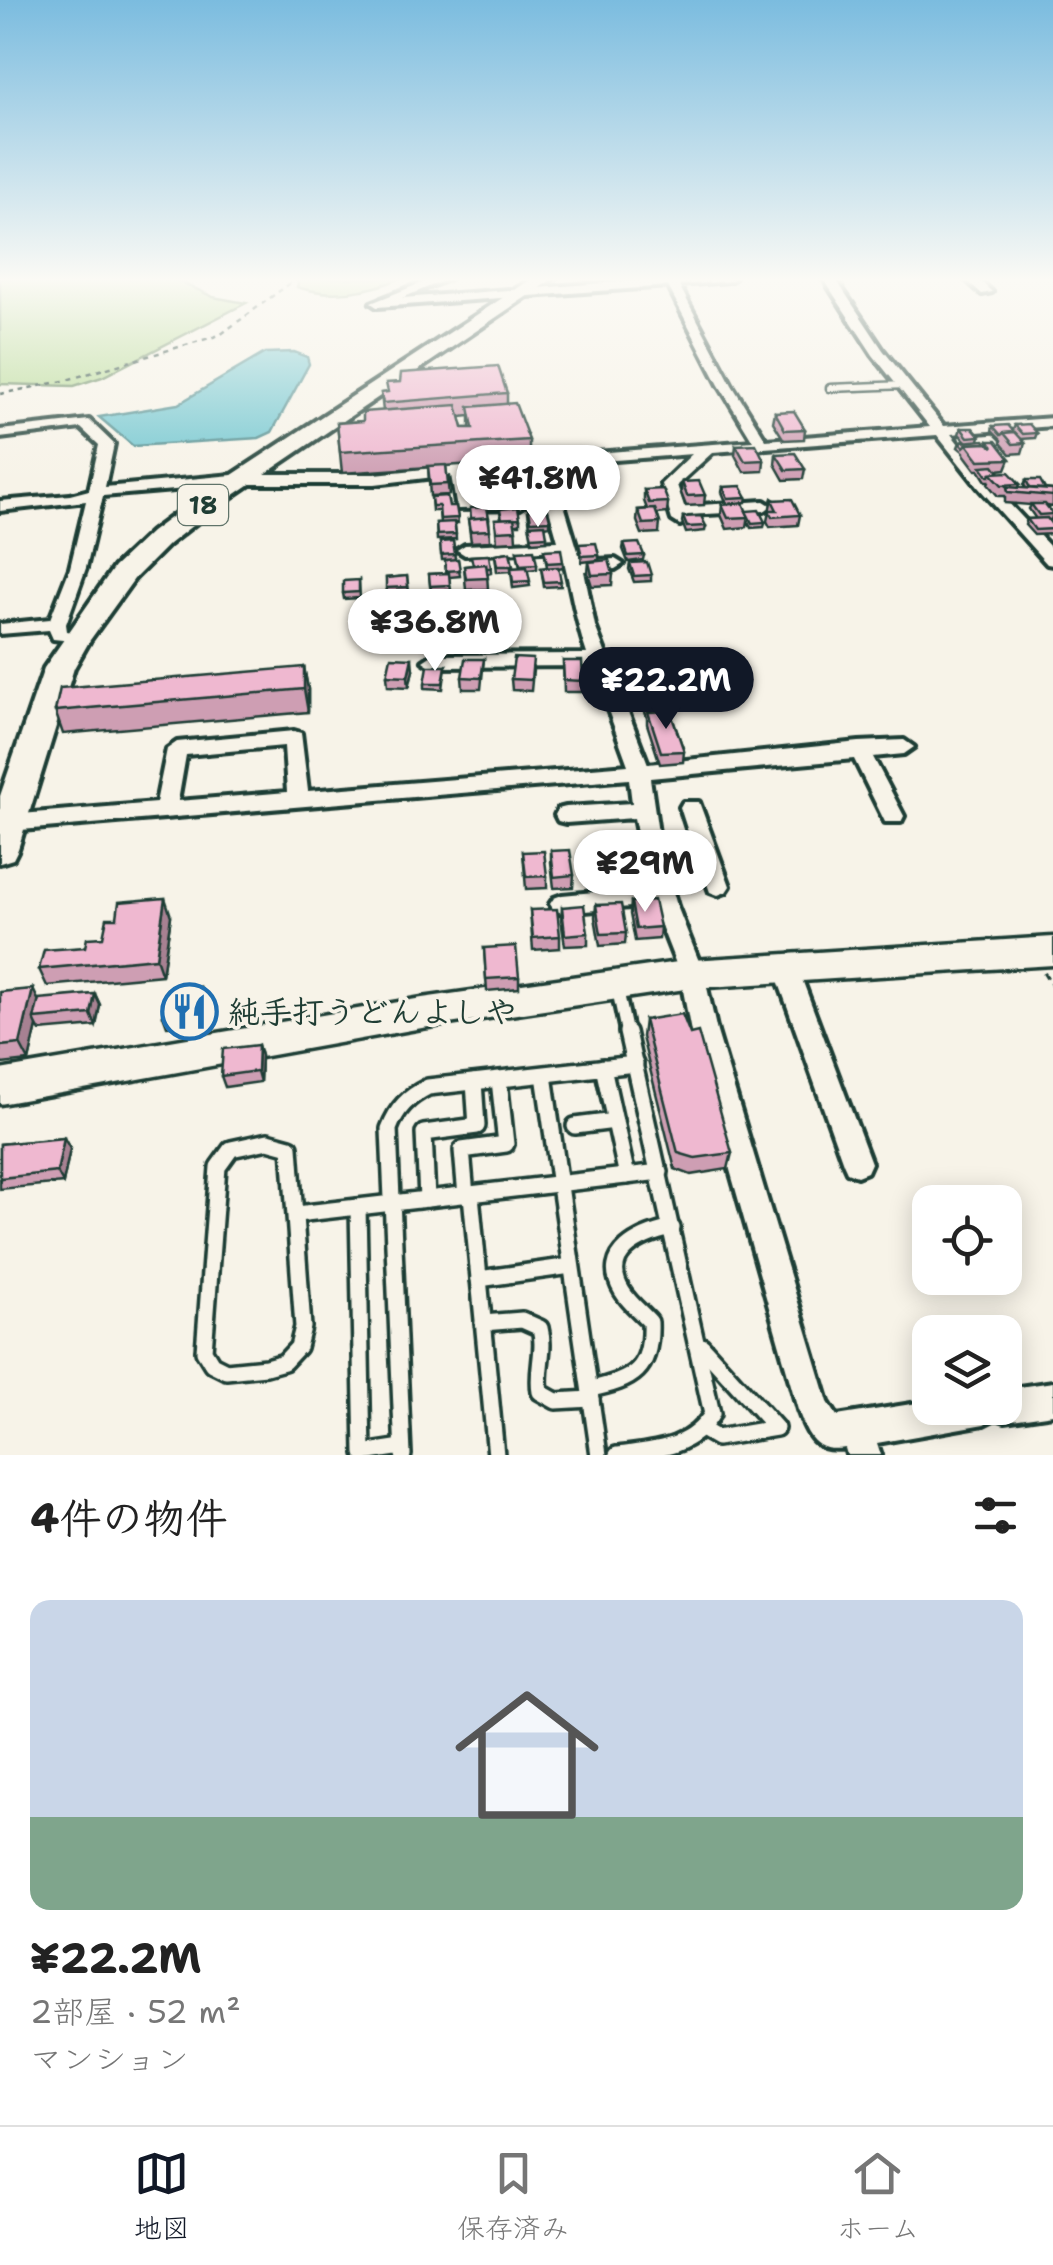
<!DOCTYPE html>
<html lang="ja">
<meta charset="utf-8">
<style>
body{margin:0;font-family:"Shantell Sans","Klee One",sans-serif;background:#f2f2f2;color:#222;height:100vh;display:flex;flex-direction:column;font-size:38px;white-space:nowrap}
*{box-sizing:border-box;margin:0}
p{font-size:32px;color:#767676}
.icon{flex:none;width:55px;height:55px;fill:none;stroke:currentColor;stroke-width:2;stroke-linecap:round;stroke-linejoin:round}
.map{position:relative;height:1455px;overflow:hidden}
.drawer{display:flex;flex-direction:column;background:#fff;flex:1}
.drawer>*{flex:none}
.controls{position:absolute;left:912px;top:1185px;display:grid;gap:20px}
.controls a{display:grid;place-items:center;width:110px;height:110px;border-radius:20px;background:#fff;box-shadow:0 5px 25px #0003;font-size:50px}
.price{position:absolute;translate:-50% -85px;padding:0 22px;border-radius:35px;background:#fff;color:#222;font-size:32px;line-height:65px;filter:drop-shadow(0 2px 5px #0008)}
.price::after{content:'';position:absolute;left:50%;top:60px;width:30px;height:22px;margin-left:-15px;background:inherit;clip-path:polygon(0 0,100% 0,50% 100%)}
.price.on{background:#111827;color:#fff}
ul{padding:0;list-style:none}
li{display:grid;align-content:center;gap:20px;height:530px;padding:0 30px}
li+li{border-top:2px solid #e0e0e0}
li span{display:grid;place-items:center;height:310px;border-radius:20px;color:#555}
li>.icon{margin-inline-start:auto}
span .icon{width:180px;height:180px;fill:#fffc;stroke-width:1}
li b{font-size:42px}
h2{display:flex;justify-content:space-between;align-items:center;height:120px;padding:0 30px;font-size:42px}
.dock{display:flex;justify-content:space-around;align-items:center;height:140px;border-top:2px solid #e0e0e0;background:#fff;font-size:28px;color:#767676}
.dock a{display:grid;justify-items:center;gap:5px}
.dock .on{color:#111827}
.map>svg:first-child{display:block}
</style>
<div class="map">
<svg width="1053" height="1455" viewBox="0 0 1053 1455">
<rect width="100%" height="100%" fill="#f7f3e8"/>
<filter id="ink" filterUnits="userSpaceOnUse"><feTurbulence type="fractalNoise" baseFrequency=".01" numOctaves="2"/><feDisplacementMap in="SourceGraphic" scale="20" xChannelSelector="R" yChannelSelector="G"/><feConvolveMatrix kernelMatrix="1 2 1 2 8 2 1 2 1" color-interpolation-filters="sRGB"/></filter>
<g filter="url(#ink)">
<g fill="#b5d994" stroke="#6a8b64" stroke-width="2.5">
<path d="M0 278H173L213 297 246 303 102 377 74 386 0 384Z"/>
<path d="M299 278H401C369 292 331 298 297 287Z"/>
</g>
<path fill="#77c8d1" stroke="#549092" stroke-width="2.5" d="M294 352 307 357 309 364 272 432 259 438 133 446 99 417 178 404 265 353Z"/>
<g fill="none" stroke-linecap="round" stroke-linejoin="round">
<defs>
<path id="lane-far2" d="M830 388 906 385"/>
<path id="lane-far1" d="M617 987 627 1034"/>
<g id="lane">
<path d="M603 1067 627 1176"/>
<path d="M544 1075 599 1455"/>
<path d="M575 1126 615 1121"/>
<path d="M268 1141 290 1147 303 1327 298 1347 284 1362 266 1367 226 1371 212 1364 204 1351 218 1167 231 1149Z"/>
<path d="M471 1195 496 1455"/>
<path d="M466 1196 462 1150 506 1144 499 1080"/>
<path d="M427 1199 424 1133 477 1126 474 1082"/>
<path d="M358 1207 363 1453 402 1447"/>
<path d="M297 1214 660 1172"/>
<path d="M479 1279 571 1266"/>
<path d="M483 1323 522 1320 540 1328C546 1350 536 1370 540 1392L556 1401 591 1399"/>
<path d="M702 1346 776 1428 717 1438 705 1431"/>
<path d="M590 1389C634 1380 652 1370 650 1322 641 1312 629 1303 622 1291 599 1253 641 1235 672 1228"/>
<path d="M403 1455 389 1129C397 1108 408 1097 428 1087L635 1064"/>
<path d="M617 1455C654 1450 691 1449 712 1414L627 1032"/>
</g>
<g id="street">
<path d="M434 278H450L402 298 670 278H735L729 281 679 285 732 385 766 440 930 427 873 355 823 278H835L883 350 944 426 1053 418V426L951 434 988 481 1053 550V565L1047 564 978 487 937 435 713 452 677 485 684 506 764 501 772 506 764 511 687 515 688 520 680 525 672 520 661 484 692 454 552 465 581 561 615 559 623 564 615 569 584 571 595 626 648 764 859 742 904 740 914 747 904 754 873 757 904 816 901 822H885L854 759 650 778 659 840 690 838 680 807 683 802H699L730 886 726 892 718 895 710 892 696 854 663 856 677 906 704 974 717 1032 828 1402 837 1416 930 1401V1408H1005V1389L1053 1382V1414L1005 1421 996 1418 984 1424 877 1443 881 1455H847L845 1448C814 1453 808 1436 798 1410L691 1032 680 974 653 905 562 913 554 910 550 904 554 898 562 895 648 887 634 818 566 823 558 821 555 815 558 809 566 807 632 803 629 779 9 831 0 826 1 817 9 815 156 803 167 749 177 742 294 731 301 733 308 791 628 765 592 666 432 667 423 661 432 655 587 654C575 620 571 585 561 550L465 555 457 550 465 545 558 541 537 466 520 468 528 503 520 508 457 509 451 475 375 484H245L103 496 86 568 66 624 67 631 82 634 85 638 82 642 53 639 49 630 0 634V624L50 619 70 568 86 501 0 511V501L70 495 89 490 99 445 81 428 0 438V430L89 420 114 444 105 487 243 474H375L543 457 753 441 719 385 668 286 377 307 371 303ZM506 470 511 499 470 501 466 474ZM284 746 287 792 178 801 186 755Z"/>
<path d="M964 278H977L992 292 982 294Z"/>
<path d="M785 956 794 959 797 966 871 1163 867 1172 857 1176 847 1172 843 1163 773 966 776 959Z"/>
</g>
<path id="secondary" d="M1053 937V965L692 988 422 1028 0 1104V1070L422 998 692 960Z"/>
<path id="primary" d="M533 278H554L212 510 169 544 134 579 90 640 74 668 18 849 13 859 0 863V796L44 668 114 567 151 532 194 500Z"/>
</defs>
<use href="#lane-far2" stroke="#1f3d34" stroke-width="11"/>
<use href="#lane-far1" stroke="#1f3d34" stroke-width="19"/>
<use href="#lane" stroke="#1f3d34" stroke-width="22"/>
<use href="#street" stroke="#1f3d34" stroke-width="8"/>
<use href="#secondary" stroke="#1f3d34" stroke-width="7"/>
<use href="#primary" stroke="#1f3d34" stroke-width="8"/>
<path stroke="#1f3d34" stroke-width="2.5" stroke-dasharray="5 5" stroke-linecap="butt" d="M0 394 63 381 220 335 297 278"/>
<path stroke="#1f3d34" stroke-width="4" stroke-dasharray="6 6" stroke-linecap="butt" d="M1044 973 1053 987"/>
<use href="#lane-far2" stroke="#f7f3e8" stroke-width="6"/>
<use href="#lane-far1" stroke="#f7f3e8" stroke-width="11"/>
<use href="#lane" stroke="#f7f3e8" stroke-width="15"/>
<use href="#street" fill="#f7f3e8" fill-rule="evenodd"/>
<use href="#secondary" fill="#f7f3e8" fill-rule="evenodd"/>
<use href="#primary" fill="#f7f3e8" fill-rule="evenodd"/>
</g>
<g fill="#ce9eb3" stroke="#1f3d34" stroke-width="2.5" fill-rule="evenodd">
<path d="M381 393H507V404L529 440V460L446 466 449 495 430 496 428 467 342 473 337 423 363 421 383 411ZM470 416V428H463L460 417Z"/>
<path d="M775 412 805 429 804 439 784 440 773 422Z"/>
<path d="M1015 425 1037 433 1035 438 1021 439 1025 443 1022 453 1010 454 1001 443V440L992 431 993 426 1013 430Z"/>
<path d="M961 428 980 436 979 440 987 444 988 441 1010 459 1006 469 997 470 999 472 1020 484 1019 487 1026 488 1024 485 1026 480 1045 489 1053 490V507L1047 506 1053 514 1051 520H1048L1053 526V534L1034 535 1025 525 1027 519H1036L1029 509 1031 505 1005 503V496H998L988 484 989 481H986L979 470H976L964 454V452L958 447 960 442 966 441 959 434Z"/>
<path d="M736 445 764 460 763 471 744 472 735 455Z"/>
<path d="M776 454 805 469 803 479 784 480 775 464Z"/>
<path d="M519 463 537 474 540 494 544 509 550 520V525L545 526 547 541 532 542 526 496H523L520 484 521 479Z"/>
<path d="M481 471 484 501 469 502 466 472Z"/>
<path d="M489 474 506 480 509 501 494 502Z"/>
<path d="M682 482 705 495 704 505 686 506 681 493Z"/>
<path d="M723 487 747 497 746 502 727 504 722 492Z"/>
<path d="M644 490 668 502 667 513 657 514 660 523 659 533 642 534 637 521 638 510 647 509 644 501Z"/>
<path d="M431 497 449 506H456L458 523H455L456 539 437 540 436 523H440L439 511H432Z"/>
<path d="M772 498 800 515 798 525 770 527 767 521Z"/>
<path d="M722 505 746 511 765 522 764 527 751 528 748 521 747 527 727 529 721 515Z"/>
<path d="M500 509 520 518V524H515L516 541 497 542 495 519H501Z"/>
<path d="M683 517 706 526 705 531 686 533 682 522Z"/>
<path d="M489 518 490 541 471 542 468 519Z"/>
<path d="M453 541 455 559H458L460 576 449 577 451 590 431 592 429 574 446 573 445 560H442L440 542Z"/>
<path d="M579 544 599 555V560L582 562Z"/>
<path d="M624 544 644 555 643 560 628 562 623 549Z"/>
<path d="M544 550 563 562V567L558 568 561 586 544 587 541 568 547 567Z"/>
<path d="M517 551 537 564V569L527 570 530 586 513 588 511 571 497 572 495 554 510 552 513 568H520Z"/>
<path d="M589 562 613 574 612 585 592 586 588 573Z"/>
<path d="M630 563 651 575V581L634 582 629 569Z"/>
<path d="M472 565 491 568V573L487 574 488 589 466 590 464 566Z"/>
<path d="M407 576 409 592 387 594 386 578Z"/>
<path d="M359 580 360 598 344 599 343 593Z"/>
<path d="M484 659 481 689H463L462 677Z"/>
<path d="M563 661 583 681 582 692H564Z"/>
<path d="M446 666 443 689 425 688V683Z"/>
<path d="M304 667 308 689V712L63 734 55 711Z"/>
<path d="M413 670 409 687 388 686 387 675Z"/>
<path d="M533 670 531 691 512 690 511 679Z"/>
<path d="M643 692 674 705 672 717 684 751 683 762 660 764 647 724V718L642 703Z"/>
<path d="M585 849 610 873 609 885 588 886 584 861Z"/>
<path d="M551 851 574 875 573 887 554 888 551 862Z"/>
<path d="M523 852 547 876V888L526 889Z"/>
<path d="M620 856 648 879 646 891 623 892 619 868Z"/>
<path d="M631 902 660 927 659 939 635 941 630 914Z"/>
<path d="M596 905 626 933 625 944 600 946 595 917Z"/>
<path d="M562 907 588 933V945L565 946 561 919Z"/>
<path d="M530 910 560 936V948L533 950Z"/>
<path d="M171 916 162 975 47 986 39 969 103 937Z"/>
<path d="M484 949 519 977V988L487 991Z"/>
<path d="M200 987 204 998 201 1024 167 1026 163 1015Z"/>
<path d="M95 994 100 1005 96 1026 40 1031 37 1026 29 1061 2 1064 0 1060V1046L38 1000Z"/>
<path d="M644 1020 732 1153 728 1169 691 1175 675 1169 642 1037Z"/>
<path d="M258 1045 261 1056 260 1082 225 1087 221 1076Z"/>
<path d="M64 1138 70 1149 63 1183 0 1189V1144Z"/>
</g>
<g fill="#a78192" stroke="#1f3d34" stroke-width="2.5">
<path d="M412 658 413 670 409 687 408 676Z"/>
<path d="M304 667 308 689V712L304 689Z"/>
<path d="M165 898 171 916 162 975 156 958Z"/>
<path d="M200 987 204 998 201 1024 197 1012Z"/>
<path d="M33 989 41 1006 34 1019 37 1026 29 1061 20 1044Z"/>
<path d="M95 994 100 1005 96 1026 91 1014Z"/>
<path d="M258 1045 261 1056 260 1082 257 1071Z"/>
<path d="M64 1138 70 1149 63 1183 57 1172Z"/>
</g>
<g fill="#efb8d0" stroke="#1f3d34" stroke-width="2.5">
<path d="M498 366 507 393 383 403 381 393 388 392 386 383 400 382 401 373Z"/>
<path d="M515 403 529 440 340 452 337 423 363 421V412L457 405 463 428H473L469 407Z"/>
<path d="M794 411 805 429 785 430 775 412Z"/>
<path d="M1029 424 1037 433 1023 434 1015 425Z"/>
<path d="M1008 425 1014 432 1004 433 1001 435 993 426Z"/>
<path d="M961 428H973L980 436 968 437Z"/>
<path d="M1015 432 1025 443 1013 444 1004 433Z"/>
<path d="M984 440 986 443 967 444 964 447 960 442Z"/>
<path d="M988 441H996L1010 459 979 460 967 444 987 443 993 447Z"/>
<path d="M756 444 764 460 745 461 736 445Z"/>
<path d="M795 453 805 469 786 470 776 454Z"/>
<path d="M535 462 537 474 522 475 519 463Z"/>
<path d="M446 465 448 484 430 485 428 466Z"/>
<path d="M994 465 999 472 991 473 990 476H988L981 466Z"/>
<path d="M504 468 506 480 490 481 489 469Z"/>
<path d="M481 471 484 495 469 496 466 472Z"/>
<path d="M1009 472 1020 484 1002 485 991 473Z"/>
<path d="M537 478 540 490 523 491 520 479Z"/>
<path d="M1026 480H1040L1045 489 1030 488Z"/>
<path d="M699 481 705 495 687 496 682 482Z"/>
<path d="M506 485 509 496 494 497 492 486Z"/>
<path d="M741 486 747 497 728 498 723 487Z"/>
<path d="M1007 487 1053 490V496L1008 492Z"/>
<path d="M663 489 668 502 649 503 644 490Z"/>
<path d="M542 494 544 505 528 506 526 495Z"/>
<path d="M447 496 449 506H456L458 518 440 519 439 506H432L431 497Z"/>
<path d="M792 499 800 515 772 517 769 510H777L772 500Z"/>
<path d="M743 503 749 517 728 518 722 505Z"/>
<path d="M1031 504H1045L1053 514 1039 515Z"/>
<path d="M487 507 489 518H471L470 508Z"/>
<path d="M518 507 520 518 502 519 500 509Z"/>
<path d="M547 508 550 520 531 521 529 510Z"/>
<path d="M655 509 660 523 643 524 638 510Z"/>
<path d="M759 510 765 522 752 523 746 511Z"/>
<path d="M701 516 706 526 687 527 683 517Z"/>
<path d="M488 517 490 530 470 531 468 519Z"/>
<path d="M514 518 516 530 497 531 495 519Z"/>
<path d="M1047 518 1053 526V529L1035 530 1027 519Z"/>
<path d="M454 522 456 534 437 535 436 523Z"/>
<path d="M545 524 547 536 532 537 529 525Z"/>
<path d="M453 541 455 554 441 555 440 542Z"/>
<path d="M596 543 599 555 582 556 579 544Z"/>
<path d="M639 543 644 555 628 556 624 544Z"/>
<path d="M561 549 563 562 547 563 544 550Z"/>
<path d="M534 550 537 564 520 565 517 551Z"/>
<path d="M510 552 513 566H497L495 554Z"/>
<path d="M489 555 491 568H486V564L473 565 471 556Z"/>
<path d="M458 559 460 570 446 571 445 560Z"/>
<path d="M609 560 613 574 592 575 589 562Z"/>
<path d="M647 562 651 575 634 576 630 563Z"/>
<path d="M486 564 488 578 466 579 464 566Z"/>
<path d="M527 567 530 581 513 582 511 568Z"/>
<path d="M558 567 561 581 544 582 541 568Z"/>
<path d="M449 573 450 585 430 586 429 574Z"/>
<path d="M407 576 408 587 386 588V578Z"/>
<path d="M359 580V592L343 593V581Z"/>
<path d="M391 657 412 658 408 676 387 675Z"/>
<path d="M514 658 533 659 531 680 511 679Z"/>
<path d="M465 659H484L481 678 462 677Z"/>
<path d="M563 661H582L583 681 564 680Z"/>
<path d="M428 666H446L443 683H425Z"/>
<path d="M304 667V689L55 711 60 688Z"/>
<path d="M669 690 674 705 647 707 643 692Z"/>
<path d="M670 711 684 751 661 752 648 712Z"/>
<path d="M605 848 610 873 589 874 585 849Z"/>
<path d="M570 850 574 875 554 877 551 851Z"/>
<path d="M544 851 547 876 526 877 523 852Z"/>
<path d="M643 855 648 879 624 881 620 856Z"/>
<path d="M165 898 156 958 39 969 44 950 85 947 87 938 103 937 107 918H117L119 902Z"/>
<path d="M654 900 660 927 636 929 631 902Z"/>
<path d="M621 904 626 933 601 934 596 905Z"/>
<path d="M584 905 588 933 565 935 562 907Z"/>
<path d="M557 909 560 936 533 938 530 910Z"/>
<path d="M516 946 519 977 486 979 484 948Z"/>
<path d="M200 987 197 1012 163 1015 167 990Z"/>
<path d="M33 989 20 1044 0 1046V992Z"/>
<path d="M95 994 91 1014 34 1019 39 999Z"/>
<path d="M682 1014 690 1034 698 1032 732 1153 695 1158 678 1153 644 1020Z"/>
<path d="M258 1045 257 1071 221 1076 223 1049Z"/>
<path d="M64 1138 57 1172 0 1178V1144Z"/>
</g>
</g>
<linearGradient id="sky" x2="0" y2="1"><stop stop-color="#7bbcdf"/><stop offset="0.58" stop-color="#fbfaf5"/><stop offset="1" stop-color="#fbfaf5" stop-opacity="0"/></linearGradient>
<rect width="1053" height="482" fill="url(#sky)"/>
<defs>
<symbol id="restaurant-ring" viewBox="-11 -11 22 22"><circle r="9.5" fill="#f7f3e8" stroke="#1f6fb2" stroke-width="1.5"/><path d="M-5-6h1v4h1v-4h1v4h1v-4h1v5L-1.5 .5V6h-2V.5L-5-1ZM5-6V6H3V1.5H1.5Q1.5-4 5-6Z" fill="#1f6fb2"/></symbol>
</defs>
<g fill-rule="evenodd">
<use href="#restaurant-ring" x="158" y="980" width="63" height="63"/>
</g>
<g text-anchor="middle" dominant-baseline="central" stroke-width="8" stroke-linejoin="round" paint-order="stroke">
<rect fill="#f7f3e8" stroke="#60746a" stroke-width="2.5" x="178" y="485" width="50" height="40" rx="8"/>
<g font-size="25" font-weight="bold" fill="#1f3d34">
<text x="203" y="505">18</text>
</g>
<g font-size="32" font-weight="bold" fill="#1f3d34" stroke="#f7f3e8" text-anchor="start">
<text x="228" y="1011">純手打うどんよしや</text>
</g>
</g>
</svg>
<div class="controls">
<a><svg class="icon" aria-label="locate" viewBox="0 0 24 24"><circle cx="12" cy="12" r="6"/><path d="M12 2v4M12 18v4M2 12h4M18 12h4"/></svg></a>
<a><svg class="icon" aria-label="layers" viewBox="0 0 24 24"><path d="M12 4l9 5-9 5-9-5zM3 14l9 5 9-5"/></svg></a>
</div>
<b class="price" style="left:538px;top:530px">¥41.8M</b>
<b class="price" style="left:435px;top:674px">¥36.8M</b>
<b class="price on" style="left:666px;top:732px">¥22.2M</b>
<b class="price" style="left:645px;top:915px">¥29M</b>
</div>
<section class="drawer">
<h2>4件の物件<svg class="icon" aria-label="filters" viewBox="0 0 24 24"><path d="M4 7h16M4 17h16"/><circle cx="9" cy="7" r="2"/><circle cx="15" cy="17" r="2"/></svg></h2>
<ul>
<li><span style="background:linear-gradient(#c9d6e8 70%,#7fa58c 0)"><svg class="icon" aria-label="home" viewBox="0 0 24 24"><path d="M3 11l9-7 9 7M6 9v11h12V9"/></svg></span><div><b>¥22.2M</b><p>2部屋 · 52 m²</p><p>マンション</p></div></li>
</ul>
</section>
<nav class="dock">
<a class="on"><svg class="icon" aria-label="map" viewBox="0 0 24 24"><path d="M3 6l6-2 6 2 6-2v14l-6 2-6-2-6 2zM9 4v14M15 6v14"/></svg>地図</a>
<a><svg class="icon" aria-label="saved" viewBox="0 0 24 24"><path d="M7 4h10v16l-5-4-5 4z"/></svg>保存済み</a>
<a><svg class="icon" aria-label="home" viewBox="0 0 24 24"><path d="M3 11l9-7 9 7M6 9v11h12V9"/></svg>ホーム</a>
</nav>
